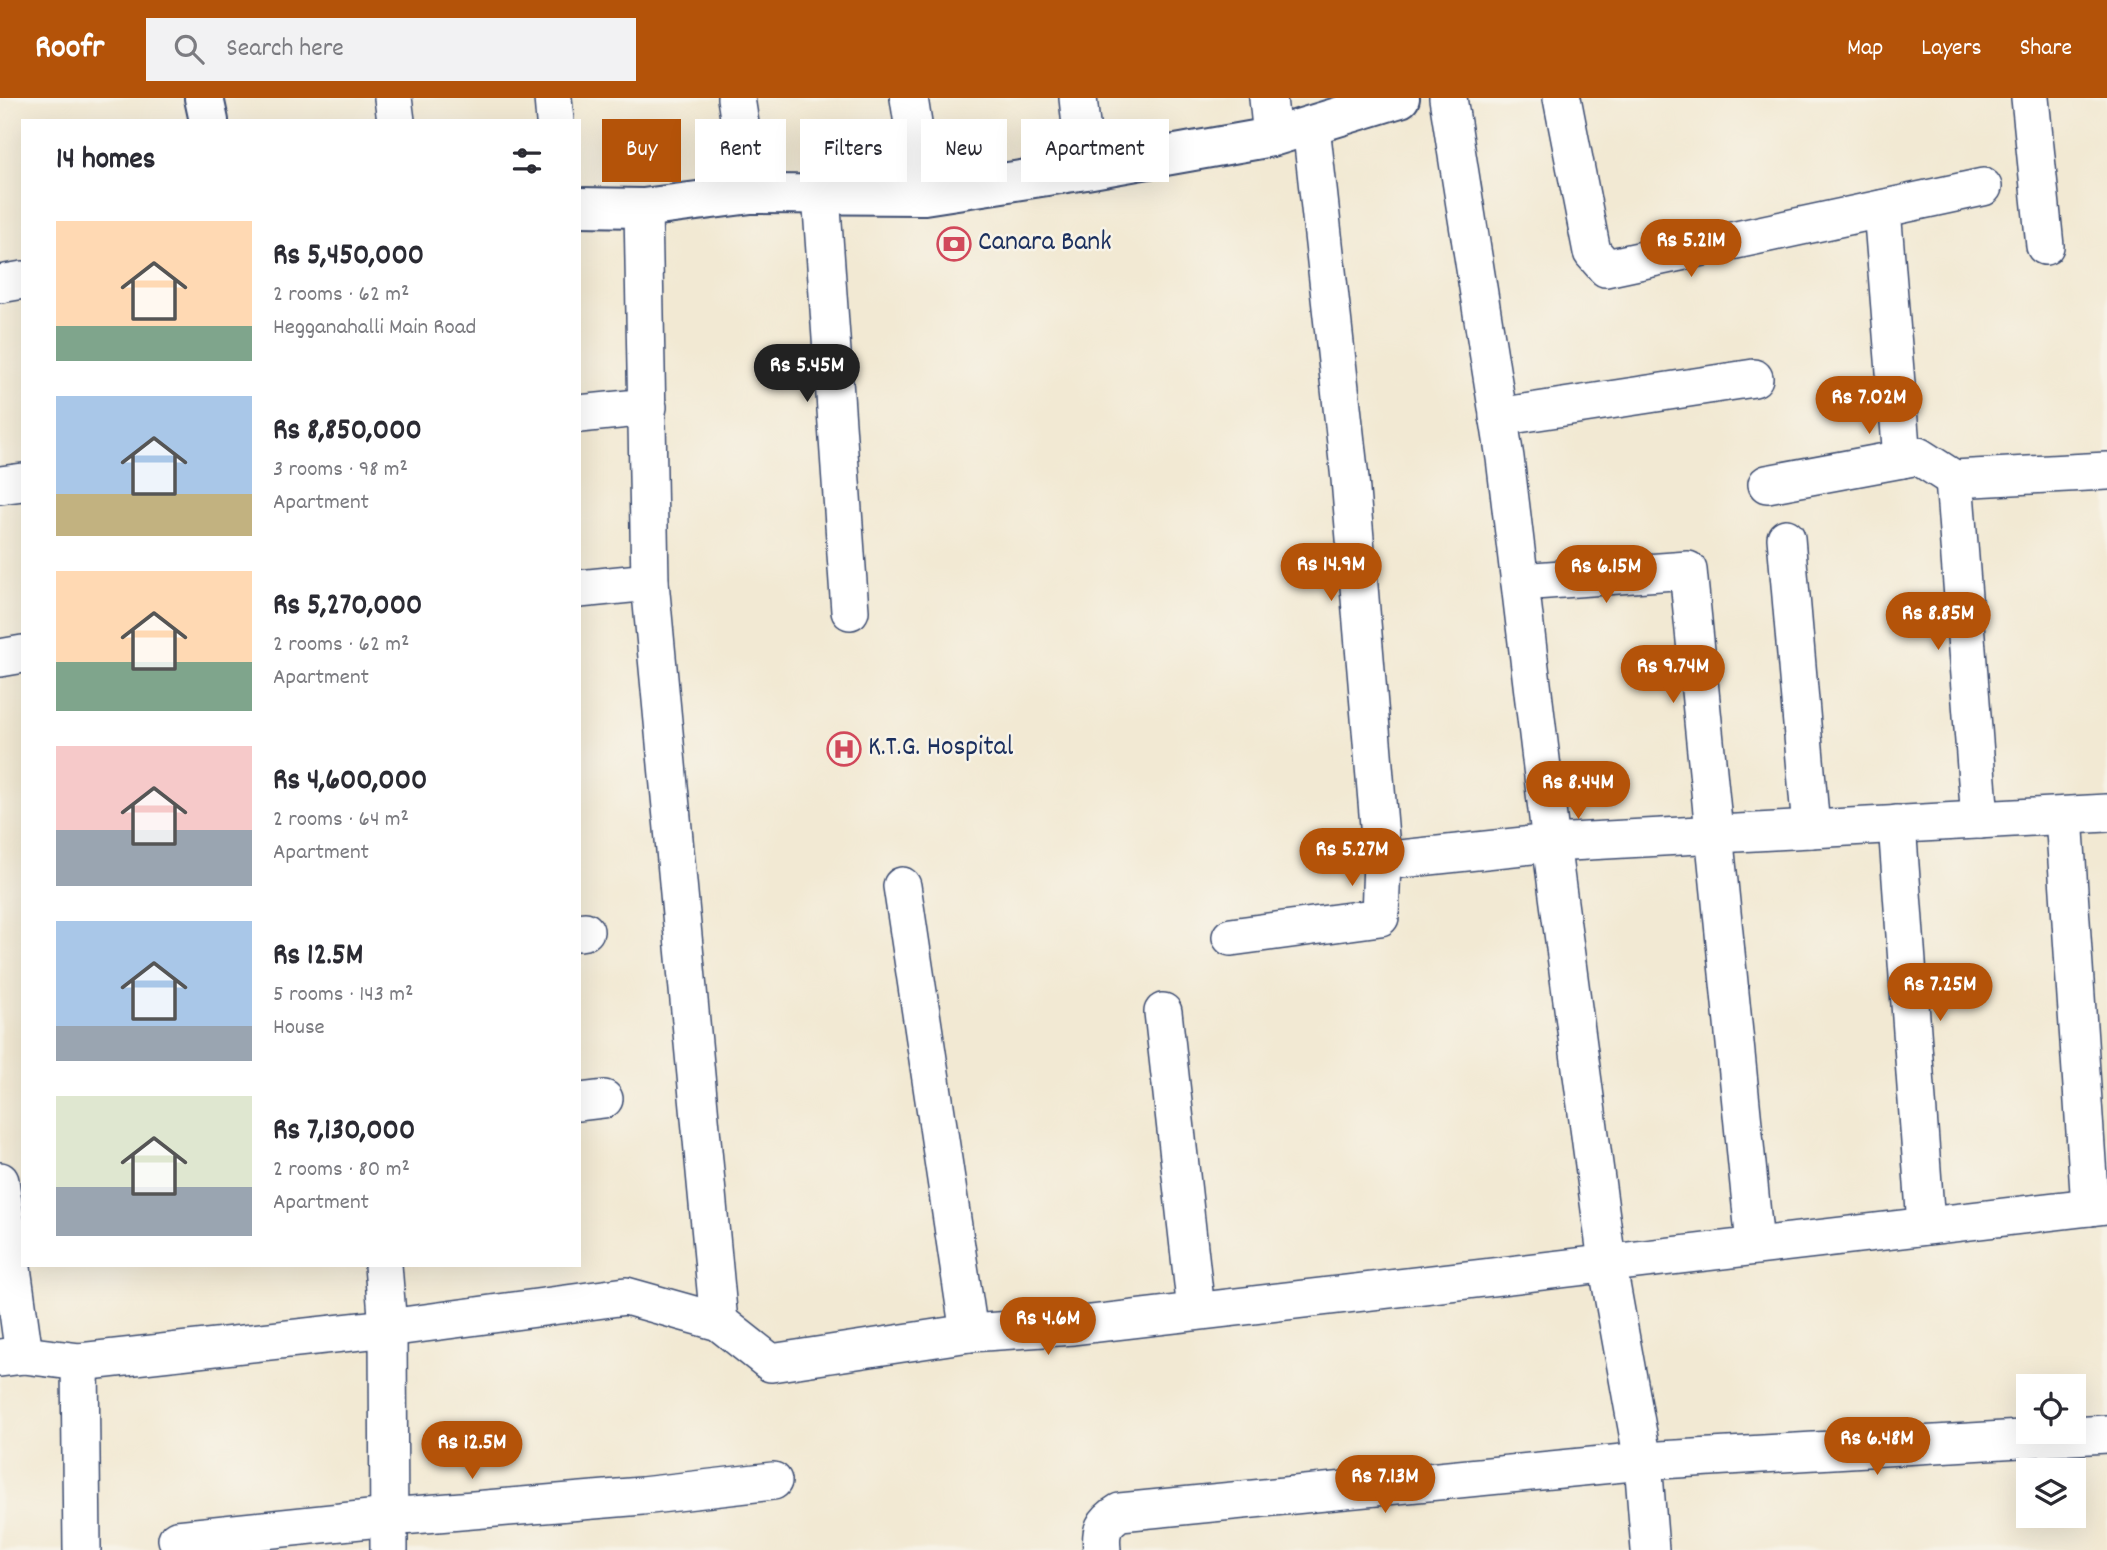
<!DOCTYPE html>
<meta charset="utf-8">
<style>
body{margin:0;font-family:Dekko,sans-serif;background:#f2f2f3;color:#2b2b33;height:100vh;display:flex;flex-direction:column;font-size:26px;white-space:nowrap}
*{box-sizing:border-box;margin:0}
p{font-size:23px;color:#7c7c81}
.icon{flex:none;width:38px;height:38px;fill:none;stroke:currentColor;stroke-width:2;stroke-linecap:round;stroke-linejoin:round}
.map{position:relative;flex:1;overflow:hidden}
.details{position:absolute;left:21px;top:21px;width:560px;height:1148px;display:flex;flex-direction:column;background:#fff;border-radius:0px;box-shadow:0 7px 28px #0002}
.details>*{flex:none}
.top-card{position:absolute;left:602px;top:21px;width:665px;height:63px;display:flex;gap:14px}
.buttons{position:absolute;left:2016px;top:1276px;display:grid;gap:14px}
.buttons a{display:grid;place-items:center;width:70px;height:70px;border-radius:0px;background:#fff;box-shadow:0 7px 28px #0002;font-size:35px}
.price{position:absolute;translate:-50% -60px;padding:0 16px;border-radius:24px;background:#b45309;color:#fff;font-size:23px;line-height:46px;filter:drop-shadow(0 2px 4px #0008)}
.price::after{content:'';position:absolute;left:50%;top:42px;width:21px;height:16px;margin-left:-10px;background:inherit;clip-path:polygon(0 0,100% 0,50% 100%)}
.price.active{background:#222;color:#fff}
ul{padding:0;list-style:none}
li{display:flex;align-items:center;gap:21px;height:175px;padding:0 35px}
li span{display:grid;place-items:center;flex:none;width:196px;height:140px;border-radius:0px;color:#555}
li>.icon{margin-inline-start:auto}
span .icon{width:84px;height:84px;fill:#fffc;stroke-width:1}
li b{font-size:30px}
h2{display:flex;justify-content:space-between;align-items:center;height:84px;padding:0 35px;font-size:30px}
.tag{padding:0 24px;border-radius:0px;background:#fff;box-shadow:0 7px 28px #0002;font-size:24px;line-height:63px}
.tag.active{background:#b45309;color:#fff}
header{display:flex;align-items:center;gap:42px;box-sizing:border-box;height:98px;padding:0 35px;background:#b45309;color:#fff}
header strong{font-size:33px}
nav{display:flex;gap:38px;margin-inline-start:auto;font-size:24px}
.search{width:490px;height:63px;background:#f2f2f3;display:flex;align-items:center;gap:18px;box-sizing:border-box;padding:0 24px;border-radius:0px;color:#7c7c81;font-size:26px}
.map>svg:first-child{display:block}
</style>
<header>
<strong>Roofr</strong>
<div class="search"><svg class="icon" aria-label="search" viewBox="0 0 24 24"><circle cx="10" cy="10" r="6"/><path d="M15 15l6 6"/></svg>Search here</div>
<nav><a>Map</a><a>Layers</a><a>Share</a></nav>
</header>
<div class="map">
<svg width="2107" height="1452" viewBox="0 0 2107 1452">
<rect width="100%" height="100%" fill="#f7f3e8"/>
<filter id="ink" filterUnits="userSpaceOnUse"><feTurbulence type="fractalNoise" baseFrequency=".0143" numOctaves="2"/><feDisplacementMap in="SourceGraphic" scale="14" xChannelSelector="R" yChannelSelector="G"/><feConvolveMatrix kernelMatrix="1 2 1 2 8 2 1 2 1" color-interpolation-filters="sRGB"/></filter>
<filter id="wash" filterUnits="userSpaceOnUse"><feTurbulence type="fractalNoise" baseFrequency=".00686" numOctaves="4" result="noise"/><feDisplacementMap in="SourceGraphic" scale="28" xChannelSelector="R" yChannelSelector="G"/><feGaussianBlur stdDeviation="1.57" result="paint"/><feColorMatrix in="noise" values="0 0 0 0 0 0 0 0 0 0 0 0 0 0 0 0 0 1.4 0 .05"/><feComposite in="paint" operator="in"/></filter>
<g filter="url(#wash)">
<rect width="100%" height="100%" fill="#f2e9d3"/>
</g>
<g filter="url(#ink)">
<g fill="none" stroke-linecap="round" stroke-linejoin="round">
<defs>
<g id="minor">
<path d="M393 0 396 23"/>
<path d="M553 0 555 23"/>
<path d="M736 0 751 96"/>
<path d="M909 0 924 97"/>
<path d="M1078 0 1086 72"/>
<path d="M1268 0 1272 39"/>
<path d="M1448 0 1505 360 1551 745 1607 1164 1643 1363 1650 1452"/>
<path d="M1562 0 1592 154 1606 170 1983 89"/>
<path d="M2030 0 2045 148"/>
<path d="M1311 28 1350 381 1382 763 1551 745 2107 715"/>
<path d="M821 96 850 513"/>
<path d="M643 110 650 484 719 1224"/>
<path d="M1882 111 1902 361"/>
<path d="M0 186 23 182"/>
<path d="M579 316 648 309"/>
<path d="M1498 319 1754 280"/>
<path d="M1954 381 1980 722"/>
<path d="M1767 386 1918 358 1954 381 2107 373"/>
<path d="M0 387 23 384"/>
<path d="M1786 440 1811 731"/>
<path d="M1520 484 1688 472 1755 1147"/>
<path d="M579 491 650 484"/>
<path d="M0 560 23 556"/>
<path d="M2064 718 2090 1109"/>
<path d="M1897 726 1926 1127"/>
<path d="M902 788 969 1235"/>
<path d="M579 834 585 833"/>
<path d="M1231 839 1380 819 1382 763"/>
<path d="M1163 914 1196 1213"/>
<path d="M579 1004 604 1001"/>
<path d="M0 1083 24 1257"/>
<path d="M383 1167 388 1230 389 1452"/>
<path d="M0 1260 24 1257 80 1264 388 1230 626 1198 719 1224 771 1265 969 1235 1073 1228 2107 1107"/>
<path d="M80 1264 82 1452"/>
<path d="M177 1441 389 1419 642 1398 773 1383"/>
<path d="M1102 1452C1100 1433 1103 1424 1120 1414L1643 1363 2107 1336"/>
</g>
<g id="major">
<path d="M204 0 209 23"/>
<path d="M579 109 643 110 751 96 924 97 1086 72 1272 39 1400 0"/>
</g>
</defs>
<use href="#minor" stroke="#3b4b70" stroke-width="40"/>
<use href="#major" stroke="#3b4b70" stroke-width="42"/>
<use href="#minor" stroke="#fff" stroke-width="37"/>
<use href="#major" stroke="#fff" stroke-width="38"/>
</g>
</g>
<defs>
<symbol id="bank-ring" viewBox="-11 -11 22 22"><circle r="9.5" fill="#f7f3e8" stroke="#d1495b" stroke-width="1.5"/><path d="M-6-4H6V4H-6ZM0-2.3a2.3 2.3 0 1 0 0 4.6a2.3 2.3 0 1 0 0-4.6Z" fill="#d1495b"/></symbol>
<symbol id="hospital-ring" viewBox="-11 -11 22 22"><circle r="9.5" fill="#f7f3e8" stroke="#d1495b" stroke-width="1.5"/><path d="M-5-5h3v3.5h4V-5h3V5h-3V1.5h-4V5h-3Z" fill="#d1495b"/></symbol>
</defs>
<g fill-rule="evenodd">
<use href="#bank-ring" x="935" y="127" width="38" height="38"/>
<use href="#hospital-ring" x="825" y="632" width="38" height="38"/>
</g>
<g text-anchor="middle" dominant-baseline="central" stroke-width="5" stroke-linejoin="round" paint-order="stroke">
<g font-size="28" fill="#1b2f5e" stroke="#f7f3e8" text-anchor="start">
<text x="978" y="146">Canara Bank</text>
<text x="868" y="651">K.T.G. Hospital</text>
</g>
</g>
</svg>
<div class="buttons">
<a><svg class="icon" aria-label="locate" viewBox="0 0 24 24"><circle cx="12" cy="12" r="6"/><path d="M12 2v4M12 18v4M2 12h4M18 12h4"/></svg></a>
<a><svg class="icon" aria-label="layers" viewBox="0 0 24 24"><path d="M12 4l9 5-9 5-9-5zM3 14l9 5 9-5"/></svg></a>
</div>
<b class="price" style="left:1691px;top:181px">Rs 5.21M</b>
<b class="price active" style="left:807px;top:306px">Rs 5.45M</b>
<b class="price" style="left:1869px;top:338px">Rs 7.02M</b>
<b class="price" style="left:1331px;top:505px">Rs 14.9M</b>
<b class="price" style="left:1606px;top:507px">Rs 6.15M</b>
<b class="price" style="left:1938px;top:554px">Rs 8.85M</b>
<b class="price" style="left:1673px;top:607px">Rs 9.74M</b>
<b class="price" style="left:1578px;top:723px">Rs 8.44M</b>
<b class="price" style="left:1352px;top:790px">Rs 5.27M</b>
<b class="price" style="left:1940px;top:925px">Rs 7.25M</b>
<b class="price" style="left:1048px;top:1259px">Rs 4.6M</b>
<b class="price" style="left:1877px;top:1379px">Rs 6.48M</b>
<b class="price" style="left:472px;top:1383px">Rs 12.5M</b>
<b class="price" style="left:1385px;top:1417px">Rs 7.13M</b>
<div class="top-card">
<a class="tag active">Buy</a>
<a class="tag">Rent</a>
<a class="tag">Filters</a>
<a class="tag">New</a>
<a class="tag">Apartment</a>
</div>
<section class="details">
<h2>14 homes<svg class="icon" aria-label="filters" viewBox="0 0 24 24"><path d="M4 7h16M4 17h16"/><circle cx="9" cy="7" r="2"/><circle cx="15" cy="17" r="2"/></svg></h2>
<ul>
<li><span style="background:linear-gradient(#ffd9b3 75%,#7fa58c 0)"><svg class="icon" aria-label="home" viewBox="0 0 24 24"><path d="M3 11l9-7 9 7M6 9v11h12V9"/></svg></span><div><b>Rs 5,450,000</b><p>2 rooms · 62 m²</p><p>Hegganahalli Main Road</p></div></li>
<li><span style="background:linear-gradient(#a9c7e8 70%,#c2b280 0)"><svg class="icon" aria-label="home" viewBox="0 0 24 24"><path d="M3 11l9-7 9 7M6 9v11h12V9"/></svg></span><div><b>Rs 8,850,000</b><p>3 rooms · 98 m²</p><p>Apartment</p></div></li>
<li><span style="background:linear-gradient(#ffd9b3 65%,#7fa58c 0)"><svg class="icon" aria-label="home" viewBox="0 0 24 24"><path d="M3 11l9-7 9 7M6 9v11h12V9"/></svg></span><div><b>Rs 5,270,000</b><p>2 rooms · 62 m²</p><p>Apartment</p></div></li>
<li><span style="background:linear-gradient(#f6c9c9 60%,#9aa5b1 0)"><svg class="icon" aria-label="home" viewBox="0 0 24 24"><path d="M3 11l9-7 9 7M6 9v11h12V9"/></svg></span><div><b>Rs 4,600,000</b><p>2 rooms · 64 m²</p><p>Apartment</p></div></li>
<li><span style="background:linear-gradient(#a9c7e8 75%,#9aa5b1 0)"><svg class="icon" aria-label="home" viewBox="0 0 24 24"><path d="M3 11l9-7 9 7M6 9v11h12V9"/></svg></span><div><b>Rs 12.5M</b><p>5 rooms · 143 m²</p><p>House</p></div></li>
<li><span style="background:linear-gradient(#dfe7d0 65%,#9aa5b1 0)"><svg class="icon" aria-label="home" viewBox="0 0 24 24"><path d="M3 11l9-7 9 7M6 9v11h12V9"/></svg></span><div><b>Rs 7,130,000</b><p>2 rooms · 80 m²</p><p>Apartment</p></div></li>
</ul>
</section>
</div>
